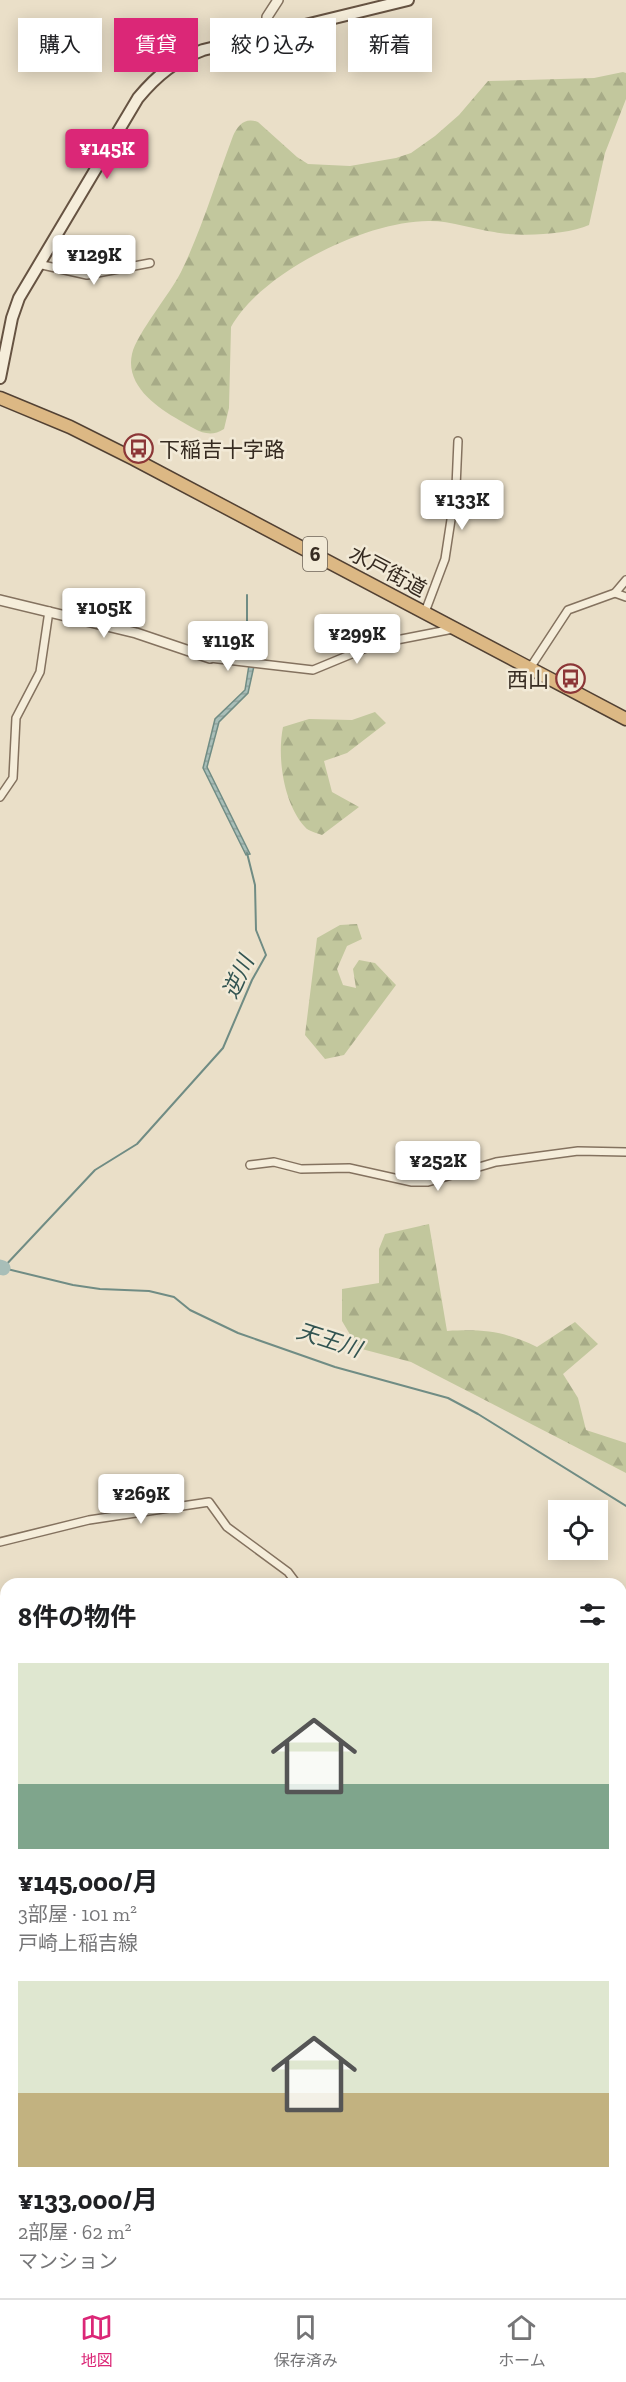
<!DOCTYPE html>
<html lang="ja">
<meta charset="utf-8">
<style>
body{margin:0;font-family:"Zilla Slab","Noto Sans JP",serif;background:#f6f6f6;color:#202124;height:100vh;display:flex;flex-direction:column;font-size:22px;white-space:nowrap}
*{box-sizing:border-box;margin:0}
p{font-size:20px;color:#757577}
.icon{flex:none;width:33px;height:33px;fill:none;stroke:currentColor;stroke-width:2;stroke-linecap:round;stroke-linejoin:round}
.map{position:relative;flex:1;overflow:hidden}
.side{position:absolute;left:0px;top:1578px;width:627px;height:720px;display:flex;flex-direction:column;background:#fff;border-radius:18px 18px 0 0;box-shadow:0 3px 15px #0003}
.side>*{flex:none}
.top-card{position:absolute;left:18px;top:18px;width:591px;height:54px;display:flex;gap:12px}
.tools{position:absolute;left:548px;top:1500px;display:grid;gap:12px}
.tools a{display:grid;place-items:center;width:60px;height:60px;border-radius:0px;background:#fff;box-shadow:0 3px 15px #0003;font-size:30px}
.price{position:absolute;translate:-50% -51px;padding:0 14px;border-radius:6px;background:#fff;color:#222;font-size:20px;line-height:39px;filter:drop-shadow(0 2px 3px #0008)}
.price::after{content:'';position:absolute;left:50%;top:36px;width:18px;height:14px;margin-left:-9px;background:inherit;clip-path:polygon(0 0,100% 0,50% 100%)}
.price.active{background:#db2777;color:#fff}
ul{padding:0;list-style:none}
li{display:grid;align-content:center;gap:12px;height:318px;padding:0 18px}
li span{display:grid;place-items:center;height:186px;border-radius:0px;color:#555}
li>.icon{margin-inline-start:auto}
span .icon{width:108px;height:108px;fill:#fffc;stroke-width:1}
li b{font-size:26px}
h2{display:flex;justify-content:space-between;align-items:center;height:72px;padding:0 18px;font-size:26px}
.tag{padding:0 21px;border-radius:0px;background:#fff;box-shadow:0 3px 15px #0003;font-size:21px;line-height:54px}
.tag.active{background:#db2777;color:#fff}
.menu{display:flex;justify-content:space-around;align-items:center;height:84px;border-top:2px solid #e0e0e0;background:#fff;font-size:16px;color:#757577}
.menu a{display:grid;justify-items:center;gap:3px}
.menu .active{color:#db2777}
.map>svg:first-child{display:block}
</style>
<div class="map">
<svg width="626" height="2298" viewBox="0 0 626 2298">
<defs>
<pattern id="forest-firs" width="22" height="20" patternUnits="userSpaceOnUse" patternTransform="scale(1.5)"><rect width="22" height="20" fill="#c2c79d"/><path d="M5 1l3.5 6h-7zM16 11l3.5 6h-7z" fill="#a7ab87"/></pattern>
<pattern id="water-rules" width="6" height="5" patternUnits="userSpaceOnUse" patternTransform="scale(1.5)"><rect width="6" height="5" fill="#a8beb8"/><path d="M0 2.5h6" fill="none" stroke="#91a39e"/></pattern>
</defs>
<rect width="100%" height="100%" fill="#eadfc8"/>
<g fill="url(#forest-firs)">
<path d="M623 72 626 73V99L605 153 589 225C567 235 518 237 494 232 473 229 451 221 430 221 368 220 261 272 231 327L229 408 224 429C207 440 194 428 179 420 156 407 125 385 132 354 137 333 170 294 181 272 202 229 216 181 233 136 238 125 245 117 258 122L297 157 308 164 350 166 396 158 411 153 435 136 459 115 488 81 594 78Z"/>
<path d="M375 712 386 723 347 753 324 761 332 792 359 807 322 835C317 833 308 831 305 827 283 803 277 756 283 727L309 719 352 720Z"/>
<path d="M357 924 362 939 347 946 337 969 343 985 356 988 353 969 359 960 375 963 396 985 344 1055 325 1059 305 1035 317 938 340 925Z"/>
<path d="M429 1224 447 1331C483 1329 504 1331 537 1347L575 1322 598 1344 563 1374 578 1398 586 1430 626 1443V1473L411 1362 358 1348 342 1321V1289L379 1283V1249L385 1234Z"/>
</g>
<path fill="url(#water-rules)" stroke="#708c84" stroke-width="1.5" d="M249 644 254 666 248 693 219 722 207 767 250 854 246 855 203 768 215 719 245 690 249 665 245 645Z"/>
<g fill="none" stroke-linecap="round" stroke-linejoin="round">
<g stroke="#708c84" stroke-width="2">
<path d="M247 595V644"/>
<path d="M247 853 255 885 256 930 266 955 252 980 223 1048 137 1144 95 1170 3 1268 73 1285 100 1289 149 1291 174 1297 190 1310 238 1333 335 1367 448 1398 478 1414 626 1506"/>
</g>
<path stroke="#a8beb8" stroke-width="15" d="M0 1267 3 1268"/>
<defs>
<g id="minor">
<path d="M38 264 87 275 150 263"/>
<path d="M615 593 626 597"/>
<path d="M425 612 445 559 456 487 458 441"/>
<path d="M210 658 313 670 376 644 453 629"/>
<path d="M530 668 568 610 615 593 626 580"/>
<path d="M0 797 13 778 16 718 40 672 49 611"/>
<path d="M250 1165 274 1162 301 1169 349 1168 412 1182H428L496 1162 578 1151 626 1152"/>
<path d="M0 1542 89 1520 209 1502 227 1527 288 1572 297 1584"/>
<path d="M621 2136H626"/>
<path d="M156 2298 161 2292"/>
</g>
<g id="tertiary">
<path d="M268 33 267 17 278 0"/>
<path d="M0 600 136 633 210 658"/>
</g>
<g id="secondary">
<path d="M0 378 12 318 19 298 138 98C157 75 176 60 203 50L408 0"/>
<path d="M0 1626 6 1712"/>
</g>
<g id="primary">
<path d="M0 2208 6 2206"/>
<path d="M215 2292 227 2298"/>
</g>
<path id="trunk" d="M0 398 70 427 134 459 626 719"/>
</defs>
<use href="#minor" stroke="#84725f" stroke-width="10"/>
<use href="#tertiary" stroke="#84725f" stroke-width="12"/>
<use href="#secondary" stroke="#665342" stroke-width="14"/>
<use href="#primary" stroke="#524133" stroke-width="15"/>
<use href="#trunk" stroke="#524133" stroke-width="15"/>
<use href="#minor" stroke="#f5edda" stroke-width="7"/>
<use href="#tertiary" stroke="#f5edda" stroke-width="9"/>
<use href="#secondary" stroke="#f5edda" stroke-width="10"/>
<use href="#primary" stroke="#e8d2a4" stroke-width="12"/>
<use href="#trunk" stroke="#dcb884" stroke-width="12"/>
</g>
<defs>
<symbol id="bus-ring" viewBox="-11 -11 22 22"><circle r="9.5" fill="#f2ead7" stroke="#8c3637" stroke-width="1.5"/><path d="M-5-6H5V4H4V6H2V4H-2V6H-4V4H-5ZM-3.5-4V0h7V-4ZM-3.5 1.2v1.5H-2V1.2ZM2 1.2v1.5H3.5V1.2Z" fill="#8c3637"/></symbol>
</defs>
<g fill-rule="evenodd">
<use href="#bus-ring" x="122" y="432" width="33" height="33"/>
<use href="#bus-ring" x="554" y="662" width="33" height="33"/>
</g>
<g text-anchor="middle" dominant-baseline="central" stroke-width="5" stroke-linejoin="round" paint-order="stroke">
<rect fill="#f2ead7" stroke="#6e6458" stroke-width="1.5" x="303" y="537" width="24" height="34" rx="4.5"/>
<g font-size="20" font-weight="bold" fill="#362b21">
<text x="315" y="554">6</text>
</g>
<g font-size="21" fill="#362b21" stroke="#f2ead7" text-anchor="start">
<text x="159" y="449">下稲吉十字路</text>
<text x="549" y="679" text-anchor="end">西山</text>
</g>
<g font-size="21" fill="#362b21" stroke="#f2ead7">
<text transform="translate(388 571) rotate(28)">水戸街道</text>
</g>
<g font-size="22" font-style="italic" fill="#325451" stroke="#f2ead7">
<text transform="translate(238 977) rotate(-65)">逆川</text>
<text transform="translate(329 1340) rotate(18)">天王川</text>
</g>
</g>
</svg>
<div class="tools">
<a><svg class="icon" aria-label="locate" viewBox="0 0 24 24"><circle cx="12" cy="12" r="6"/><path d="M12 2v4M12 18v4M2 12h4M18 12h4"/></svg></a>
</div>
<b class="price active" style="left:107px;top:180px">¥145K</b>
<b class="price" style="left:94px;top:286px">¥129K</b>
<b class="price" style="left:462px;top:531px">¥133K</b>
<b class="price" style="left:104px;top:639px">¥105K</b>
<b class="price" style="left:357px;top:665px">¥299K</b>
<b class="price" style="left:228px;top:672px">¥119K</b>
<b class="price" style="left:438px;top:1192px">¥252K</b>
<b class="price" style="left:141px;top:1525px">¥269K</b>
<div class="top-card">
<a class="tag">購入</a>
<a class="tag active">賃貸</a>
<a class="tag">絞り込み</a>
<a class="tag">新着</a>
</div>
<section class="side">
<h2>8件の物件<svg class="icon" aria-label="filters" viewBox="0 0 24 24"><path d="M4 7h16M4 17h16"/><circle cx="9" cy="7" r="2"/><circle cx="15" cy="17" r="2"/></svg></h2>
<ul>
<li><span style="background:linear-gradient(#dfe7d0 65%,#7fa58c 0)"><svg class="icon" aria-label="home" viewBox="0 0 24 24"><path d="M3 11l9-7 9 7M6 9v11h12V9"/></svg></span><div><b>¥145,000/月</b><p>3部屋 · 101 m²</p><p>戸崎上稲吉線</p></div></li>
<li><span style="background:linear-gradient(#dfe7d0 60%,#c2b280 0)"><svg class="icon" aria-label="home" viewBox="0 0 24 24"><path d="M3 11l9-7 9 7M6 9v11h12V9"/></svg></span><div><b>¥133,000/月</b><p>2部屋 · 62 m²</p><p>マンション</p></div></li>
</ul>
</section>
</div>
<nav class="menu">
<a class="active"><svg class="icon" aria-label="map" viewBox="0 0 24 24"><path d="M3 6l6-2 6 2 6-2v14l-6 2-6-2-6 2zM9 4v14M15 6v14"/></svg>地図</a>
<a><svg class="icon" aria-label="saved" viewBox="0 0 24 24"><path d="M7 4h10v16l-5-4-5 4z"/></svg>保存済み</a>
<a><svg class="icon" aria-label="home" viewBox="0 0 24 24"><path d="M3 11l9-7 9 7M6 9v11h12V9"/></svg>ホーム</a>
</nav>
